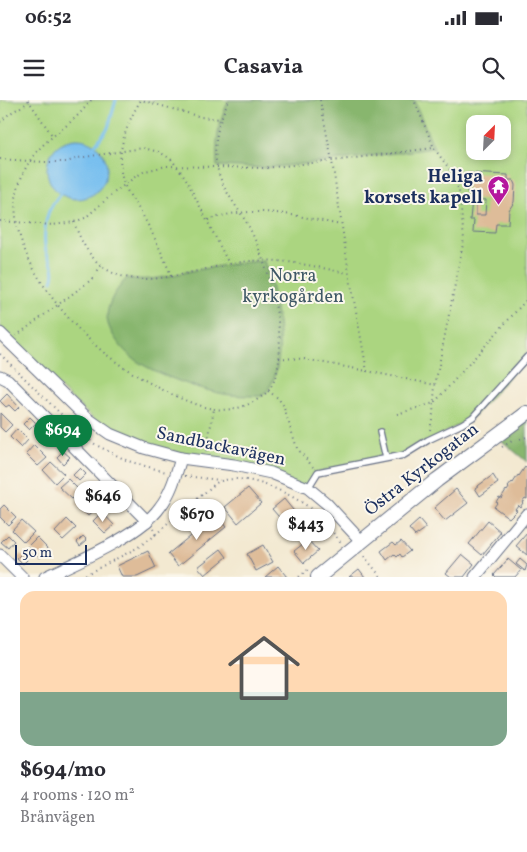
<!DOCTYPE html>
<meta charset="utf-8">
<style>
body{margin:0;font-family:Vollkorn,serif;background:#f7f7f7;color:#2b2b33;height:100vh;display:flex;flex-direction:column;font-size:19px;white-space:nowrap}
*{box-sizing:border-box;margin:0}
p{font-size:16px;color:#7c7c81}
.icon{flex:none;width:28px;height:28px;fill:none;stroke:currentColor;stroke-width:2;stroke-linecap:round;stroke-linejoin:round}
.map{position:relative;height:477px;overflow:hidden}
.sheet{display:flex;flex-direction:column;background:#fff;flex:1}
.sheet>*{flex:none}
.needle{width:32px;rotate:24deg}
.tools{position:absolute;left:466px;top:15px;display:grid;gap:10px}
.tools a{display:grid;place-items:center;width:45px;height:45px;border-radius:10px;background:#fff;box-shadow:0 2px 8px #0003;font-size:25px}
.scale{position:absolute;left:15px;bottom:12px;width:72px;box-sizing:border-box;padding-left:5px;border:2px solid #1b2f5e;border-top:0;font-size:14px;line-height:18px;white-space:nowrap;color:#1b2f5e;-webkit-text-stroke:4px #fbf7ec;paint-order:stroke}
.price{position:absolute;translate:-50% -42px;padding:0 11px;border-radius:18px;background:#fff;color:#222;font-size:16px;line-height:32px;filter:drop-shadow(0 1px 2px #0008)}
.price::after{content:'';position:absolute;left:50%;top:30px;width:15px;height:11px;margin-left:-8px;background:inherit;clip-path:polygon(0 0,100% 0,50% 100%)}
.price.active{background:#0b8043;color:#fff}
ul{padding:0;list-style:none}
li{display:grid;align-content:center;gap:10px;height:265px;padding:0 20px}
li span{display:grid;place-items:center;height:155px;border-radius:15px;color:#555}
li>.icon{margin-inline-start:auto}
span .icon{width:90px;height:90px;fill:#fffc;stroke-width:1}
li b{font-size:21px}
.status{display:flex;justify-content:space-between;align-items:center;height:35px;padding:0 25px;background:#fff;direction:ltr}
.status svg{height:14px;fill:currentColor}
header{display:flex;justify-content:space-between;align-items:center;height:65px;padding:0 20px;background:#fff;font-size:22px;font-weight:700}
.map>svg:first-child{display:block}
</style>
<div class="status"><b>06:52</b><svg viewBox="0 0 49 12"><path d="M0 12V9h3v3zM5 12V6h3v6zM10 12V3h3v9zM15 12V0h3v12zM26 1h20v11H26zM47 4h2v5h-2z"/></svg></div>
<header><svg class="icon" aria-label="menu" viewBox="0 0 24 24"><path d="M4 6h16M4 12h16M4 18h16"/></svg>Casavia<svg class="icon" aria-label="search" viewBox="0 0 24 24"><circle cx="10" cy="10" r="6"/><path d="M15 15l6 6"/></svg></header>
<div class="map">
<svg width="527" height="477" viewBox="0 0 527 477">
<rect width="100%" height="100%" fill="#fbf7ec"/>
<filter id="ink" filterUnits="userSpaceOnUse"><feTurbulence type="fractalNoise" baseFrequency=".02" numOctaves="2"/><feDisplacementMap in="SourceGraphic" scale="10" xChannelSelector="R" yChannelSelector="G"/><feConvolveMatrix kernelMatrix="1 2 1 2 8 2 1 2 1" color-interpolation-filters="sRGB"/></filter>
<filter id="wash" filterUnits="userSpaceOnUse"><feTurbulence type="fractalNoise" baseFrequency=".0096" numOctaves="4" result="noise"/><feDisplacementMap in="SourceGraphic" scale="20" xChannelSelector="R" yChannelSelector="G"/><feGaussianBlur stdDeviation="1.12" result="paint"/><feColorMatrix in="noise" values="0 0 0 0 0 0 0 0 0 0 0 0 0 0 0 0 0 1.4 0 .05"/><feComposite in="paint" operator="in"/></filter>
<g filter="url(#wash)">
<rect width="100%" height="100%" fill="#f3e9d1"/>
<path fill="#abd580" stroke="#63826f" fill-rule="evenodd" d="M0 0H527V257L473 317 404 355 319 372 308 388 110 334 0 233ZM475 24H502V51H475Z"/>
<g fill="#88b66e" stroke="#527266">
<path d="M229 0H414L434 48 332 61 264 68 217 66C215 43 218 22 229 0Z"/>
<path d="M264 161C275 194 293 269 262 296 252 296 242 296 232 295 207 293 154 274 134 259 123 251 106 230 107 215 109 199 117 189 127 178 151 182 168 176 191 171 215 167 240 162 264 161Z"/>
<path d="M527 313V362L496 336Z"/>
</g>
<circle fill="#78bfef" stroke="#4a77a6" cx="77" cy="69" r="30"/>
<g fill="none" stroke-linecap="round" stroke-linejoin="round">
<g stroke="#78bfef" stroke-width="3">
<path d="M95 45 108 28 116 0"/>
<path d="M52 181C57 169 50 162 46 151 43 141 45 121 49 111 52 105 56 99 60 94"/>
</g>
</g>
<g id="blocks">
<g fill="#debc99" fill-rule="evenodd">
<path d="M468 73 508 75V80H513L515 85 514 102 509 110 508 124H496L495 133 473 132 474 120H470L472 99H470V93L467 92ZM476 99 486 100 485 115H476Z"/>
<path d="M7 294 19 307 15 311 9 305 6 307 0 301Z"/>
<path d="M0 313 12 325 5 332 0 327Z"/>
<path d="M30 317 36 323 29 330 23 324Z"/>
<path d="M17 329 28 340 21 348 10 337Z"/>
<path d="M47 334 53 340 49 344 43 338Z"/>
<path d="M34 345 47 358 38 366 26 354Z"/>
<path d="M63 351 70 357 63 364 57 357Z"/>
<path d="M51 362 64 374 55 383 43 370Z"/>
<path d="M525 367 527 369V399L525 398 522 402 523 403 520 407 518 405 515 409 517 410 509 418 494 407 497 403 496 402 499 397 501 398 506 390 507 391 509 388 508 387 512 382 513 383 518 375 519 376Z"/>
<path d="M80 368 86 374 79 381 73 375Z"/>
<path d="M493 375 498 383 480 396 475 388Z"/>
<path d="M68 379 80 391 72 399 59 387Z"/>
<path d="M97 384 104 391 100 394 93 388Z"/>
<path d="M248 388 261 403 238 423 225 407Z"/>
<path d="M456 389 468 403 445 421 434 408Z"/>
<path d="M85 396 97 408 88 416 76 404Z"/>
<path d="M284 399 297 415 285 424 272 409Z"/>
<path d="M114 401 119 407 113 413 108 408Z"/>
<path d="M4 405 16 417 8 425 0 417V409Z"/>
<path d="M102 412 114 425 105 433 93 421Z"/>
<path d="M216 415 226 427 178 466 168 454Z"/>
<path d="M67 419 76 428 63 440 55 432Z"/>
<path d="M21 420 34 432 24 442 12 430Z"/>
<path d="M419 420 425 427V429L415 436 409 429Z"/>
<path d="M488 421 501 432 482 455 469 444Z"/>
<path d="M527 433V455L516 446Z"/>
<path d="M8 435 14 441 8 448 1 442Z"/>
<path d="M83 436 87 440 80 446 77 442Z"/>
<path d="M37 437 49 449 40 458 28 446Z"/>
<path d="M308 440 318 451 304 463 294 451Z"/>
<path d="M401 441 410 451 402 457 400 454 397 457 394 454 387 460 381 451 393 442 396 445Z"/>
<path d="M263 445 273 462 256 471 247 454Z"/>
<path d="M221 449 227 457 205 475 198 467Z"/>
<path d="M148 451 156 468 137 477H122L117 466Z"/>
<path d="M21 454 27 460 23 464 17 458Z"/>
<path d="M462 454 474 464 464 477H451L446 473Z"/>
<path d="M508 459 521 470 515 477H496L494 475Z"/>
<path d="M520 459 527 465 525 471 516 464Z"/>
<path d="M278 466 287 477H265Z"/>
<path d="M359 469 365 477H349Z"/>
</g>
</g>
</g>
<g filter="url(#ink)">
<use href="#blocks" fill-opacity="0" stroke="#677086" stroke-width="1"/>
<g fill="none" stroke-linecap="round" stroke-linejoin="round">
<defs>
<g id="service">
<path d="M380 332 386 358"/>
<path d="M308 388 318 372 404 355 428 340 462 324 473 317 527 257"/>
</g>
<g id="minor">
<path d="M0 233 87 318 110 334 144 348 181 358 234 365 271 373 308 388 326 403 362 442"/>
<path d="M0 276 8 280 147 421"/>
<path d="M0 455 22 477"/>
<path d="M45 477C76 462 141 435 160 407 171 393 176 375 181 358"/>
<path d="M475 477 527 414"/>
</g>
<path id="tertiary" d="M318 477 437 380 527 313"/>
</defs>
<use href="#service" stroke="#677086" stroke-width="8"/>
<use href="#minor" stroke="#677086" stroke-width="13"/>
<use href="#tertiary" stroke="#677086" stroke-width="16"/>
<g stroke="#677086" stroke-width="2" stroke-dasharray="1 4" stroke-linecap="butt">
<path d="M28 0 52 35"/>
<path d="M91 0C65 36 32 38 18 88 2 146 65 222 107 255 126 270 147 282 169 293 197 306 223 318 253 302 258 299 265 295 269 290 295 253 268 163 249 127 238 107 221 89 217 66 212 44 219 20 229 0"/>
<path d="M320 0 332 61 349 173 367 271 435 285 464 139 459 91 453 74 434 48 414 0"/>
<path d="M0 22 9 14 29 2"/>
<path d="M0 59 44 62H67L78 58 143 48 159 52 171 59 185 77 229 164"/>
<path d="M208 120C252 104 296 115 340 125"/>
<path d="M0 121 53 125 74 122 85 118 115 92 135 77 145 71 166 66 264 68 332 61 433 48"/>
<path d="M74 122C105 215 181 168 250 161 283 158 315 167 348 173"/>
<path d="M171 176C163 154 153 134 142 114 136 104 128 94 124 84 114 55 126 24 141 0L201 17 221 19"/>
<path d="M16 236 91 180 101 166"/>
<path d="M0 254 72 325 96 345 128 361 166 372"/>
<path d="M279 258 304 259 367 271"/>
<path d="M268 291 278 298 283 305 297 348 313 367"/>
<path d="M397 314 434 303 527 199"/>
<path d="M430 330 433 314 435 285"/>
<path d="M502 347 512 341 527 337"/>
<path d="M206 351 214 309"/>
<path d="M185 376 220 380"/>
<path d="M153 429 156 434 216 383C242 370 288 392 310 408 322 416 332 432 341 443"/>
<path d="M364 456 381 477"/>
<path d="M81 477 137 448 156 434"/>
<path d="M299 477 309 469"/>
</g>
<use href="#service" stroke="#fff" stroke-width="5.5"/>
<use href="#minor" stroke="#fff" stroke-width="11"/>
<use href="#tertiary" stroke="#fff" stroke-width="14"/>
</g>
</g>
<defs>
<symbol id="temple-pin" viewBox="-11 -11 22 30"><path d="M0 17L-7.5 6A9.5 9.5 0 1 1 7.5 6Z" fill="#b5179e" stroke="#fbf7ec"/><path d="M0-6L5-2H3V0L6.5 2.5H4V6H1.5V3h-3V6H-4V2.5H-6.5L-3 0V-2H-5Z" fill="#fff"/></symbol>
</defs>
<g fill-rule="evenodd">
<use href="#temple-pin" x="486" y="74" width="25" height="34"/>
</g>
<g text-anchor="middle" dominant-baseline="central" stroke-width="4" stroke-linejoin="round" paint-order="stroke">
<g font-size="18" font-weight="bold" fill="#1b2f5e" stroke="#fbf7ec" text-anchor="end">
<text x="483" y="77">Heliga<tspan x="483" dy="21">korsets kapell</tspan></text>
</g>
<g font-size="18" fill="#3f5866" stroke="#fbf7ec">
<text x="293" y="176">Norra<tspan x="293" dy="21">kyrkogården</tspan></text>
</g>
<g font-size="18" fill="#1b2f5e" stroke="#fbf7ec">
<text transform="translate(221 347) rotate(12)">Sandbackavägen</text>
<text transform="translate(422 370) rotate(-38)">Östra Kyrkogatan</text>
</g>
</g>
</svg>
<div class="tools">
<a><svg class="needle" viewBox="-14 -14 28 28"><path d="M0-13l5 13h-10z" fill="#e53935"/><path d="M0 13l5-13h-10z" fill="#7c7c81"/></svg></a>
</div>
<div class="scale">50 m</div>
<b class="price active" style="left:63px;top:357px">$694</b>
<b class="price" style="left:103px;top:423px">$646</b>
<b class="price" style="left:197px;top:441px">$670</b>
<b class="price" style="left:306px;top:451px">$443</b>
</div>
<section class="sheet">
<ul>
<li><span style="background:linear-gradient(#ffd9b3 65%,#7fa58c 0)"><svg class="icon" aria-label="home" viewBox="0 0 24 24"><path d="M3 11l9-7 9 7M6 9v11h12V9"/></svg></span><div><b>$694/mo</b><p>4 rooms · 120 m²</p><p>Brånvägen</p></div></li>
</ul>
</section>
